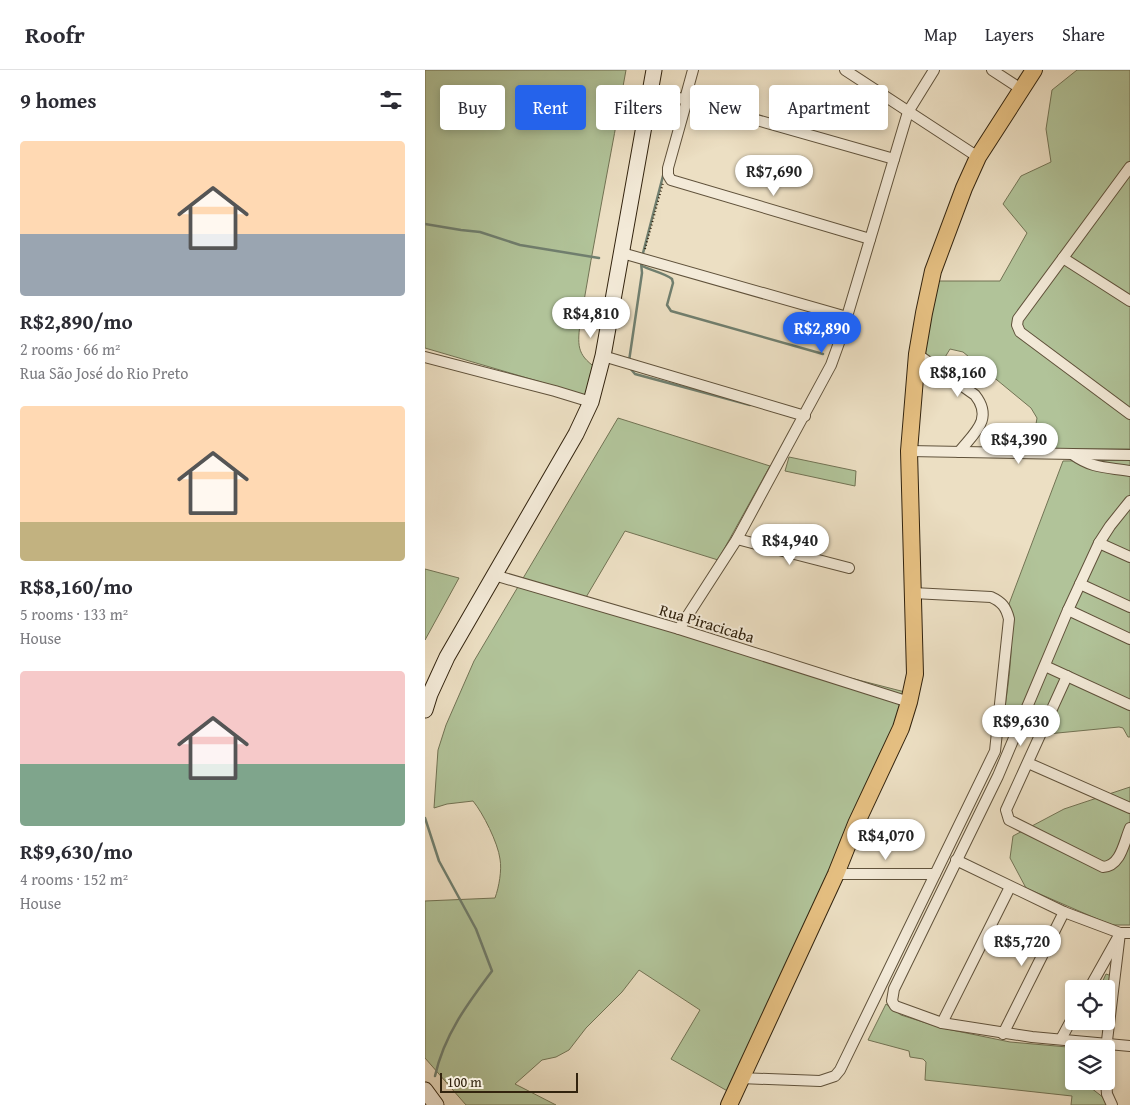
<!DOCTYPE html>
<meta charset="utf-8">
<style>
body{margin:0;font-family:"Gentium Book Plus",serif;background:#f2f2f3;color:#2b2b33;height:100vh;display:flex;flex-direction:column;font-size:19px;white-space:nowrap}
*{box-sizing:border-box;margin:0}
p{font-size:16px;color:#7c7c81}
.icon{flex:none;width:28px;height:28px;fill:none;stroke:currentColor;stroke-width:2;stroke-linecap:round;stroke-linejoin:round}
.map{position:relative;flex:1;overflow:hidden}
.sheet{display:flex;flex-direction:column;background:#fff;width:425px}
.sheet>*{flex:none}
.banner{position:absolute;left:15px;top:15px;width:475px;height:45px;display:flex;gap:10px}
.buttons{position:absolute;left:640px;top:910px;display:grid;gap:10px}
.buttons a{display:grid;place-items:center;width:50px;height:50px;border-radius:5px;background:#fff;box-shadow:0 2px 8px #0003;font-size:25px}
.scale{position:absolute;left:15px;bottom:12px;width:138px;box-sizing:border-box;padding-left:5px;border:2px solid #32230e;border-top:0;font-size:14px;line-height:18px;white-space:nowrap;color:#32230e;-webkit-text-stroke:4px #f3ead8;paint-order:stroke}
.price{position:absolute;translate:-50% -42px;padding:0 11px;border-radius:18px;background:#fff;color:#222;font-size:16px;line-height:32px;filter:drop-shadow(0 1px 2px #0008)}
.price::after{content:'';position:absolute;left:50%;top:30px;width:15px;height:11px;margin-left:-8px;background:inherit;clip-path:polygon(0 0,100% 0,50% 100%)}
.price.current{background:#2563eb;color:#fff}
ul{padding:0;list-style:none}
li{display:grid;align-content:center;gap:10px;height:265px;padding:0 20px}
li span{display:grid;place-items:center;height:155px;border-radius:5px;color:#555}
li>.icon{margin-inline-start:auto}
span .icon{width:90px;height:90px;fill:#fffc;stroke-width:1}
li b{font-size:21px}
h2{display:flex;justify-content:space-between;align-items:center;height:60px;padding:0 20px;font-size:21px}
.pill{padding:0 18px;border-radius:5px;background:#fff;box-shadow:0 2px 8px #0003;font-size:18px;line-height:45px}
.pill.current{background:#2563eb;color:#fff}
header{display:flex;align-items:center;gap:30px;box-sizing:border-box;height:70px;padding:0 25px;background:#fff;border-bottom:1px solid #e1e1e2}
header strong{font-size:24px}
nav{display:flex;gap:28px;margin-inline-start:auto;font-size:18px}
main{display:flex;flex:1;min-height:0}
.map>svg:first-child{display:block}
</style>
<header>
<strong>Roofr</strong>
<nav><a>Map</a><a>Layers</a><a>Share</a></nav>
</header>
<main>
<section class="sheet">
<h2>9 homes<svg class="icon" aria-label="filters" viewBox="0 0 24 24"><path d="M4 7h16M4 17h16"/><circle cx="9" cy="7" r="2"/><circle cx="15" cy="17" r="2"/></svg></h2>
<ul>
<li><span style="background:linear-gradient(#ffd9b3 60%,#9aa5b1 0)"><svg class="icon" aria-label="home" viewBox="0 0 24 24"><path d="M3 11l9-7 9 7M6 9v11h12V9"/></svg></span><div><b>R$2,890/mo</b><p>2 rooms · 66 m²</p><p>Rua São José do Rio Preto</p></div></li>
<li><span style="background:linear-gradient(#ffd9b3 75%,#c2b280 0)"><svg class="icon" aria-label="home" viewBox="0 0 24 24"><path d="M3 11l9-7 9 7M6 9v11h12V9"/></svg></span><div><b>R$8,160/mo</b><p>5 rooms · 133 m²</p><p>House</p></div></li>
<li><span style="background:linear-gradient(#f6c9c9 60%,#7fa58c 0)"><svg class="icon" aria-label="home" viewBox="0 0 24 24"><path d="M3 11l9-7 9 7M6 9v11h12V9"/></svg></span><div><b>R$9,630/mo</b><p>4 rooms · 152 m²</p><p>House</p></div></li>
</ul>
</section>
<div class="map">
<svg width="705" height="1035" viewBox="0 0 705 1035">
<rect width="100%" height="100%" fill="#ecdfc3"/>
<filter id="stains"><feTurbulence type="fractalNoise" baseFrequency=".004" numOctaves="4"/><feColorMatrix values="0 0 0 0 .2 0 0 0 0 .09 0 0 0 0 .02 0 0 0 .5 -.17"/></filter>
<radialGradient id="worn" r=".72"><stop offset=".6" stop-color="#630" stop-opacity="0"/><stop offset="1" stop-color="#630" stop-opacity=".3"/></radialGradient>
<g fill="#b1c399" stroke="#727354">
<path d="M0 0H201C186 85 169 169 155 254 152 278 153 286 174 300L160 325 0 278Z"/>
<path d="M652 0H705V379H631L610 360 612 348 606 338 538 282 525 279 514 297 496 280 510 211H575L602 163 578 134 596 106 626 92 621 59 627 20Z"/>
<path d="M193 348 345 396 293 490 200 461 160 529 371 594 480 622 474 665 306 1023 246 989 275 940 214 900 197 922 161 958 144 980 131 987 117 990 90 1014 131 1035H41L0 988V831L70 828C74 817 77 800 75 789 73 773 58 743 48 731L22 734 9 738 13 680 21 655 49 591Z"/>
<path d="M364 387 431 401 430 416 360 401Z"/>
<path d="M705 390V667H703L698 658 694 657 602 666 596 665 592 658 576 662C582 625 591 571 584 534L638 391Z"/>
<path d="M0 499 34 508 0 570Z"/>
<path d="M705 717V855H688L677 851 601 818 585 788 588 766 639 739Z"/>
<path d="M681 904 687 906 681 942V919H674Z"/>
<path d="M461 934 476 945 517 958 585 972 654 978 649 979V1011H657L679 1028 683 1035H646L647 1026 500 1010 501 992 498 989 485 987 484 981 443 970Z"/>
</g>
<g fill="none" stroke-linecap="round" stroke-linejoin="round">
<g stroke="#707f6f" stroke-width="2.5">
<path d="M0 154 36 160 55 162 95 175 174 188"/>
<path d="M217 187 239 102"/>
<path d="M217 196C225 200 242 204 247 209L248 213 242 235 246 241 398 284"/>
<path d="M204 291 217 203 216 192"/>
<path d="M205 298 210 304 325 335"/>
<path d="M0 748 14 791 51 859 67 901C43 933 19 965 10 1006"/>
</g>
<defs>
<g id="street">
<path d="M420 0 553 87"/>
<path d="M567 0 596 19"/>
<path d="M226 20 469 89"/>
<path d="M260 29 268 0"/>
<path d="M262 30 243 98V105L246 110 445 169"/>
<path d="M705 97 593 249 592 255 595 262 705 344"/>
<path d="M197 183 422 247"/>
<path d="M638 188 705 231"/>
<path d="M492 284 550 325C569 349 549 363 534 382"/>
<path d="M178 286 380 346"/>
<path d="M0 287 130 321 166 332"/>
<path d="M484 381 705 385"/>
<path d="M647 384C668 399 681 397 705 401"/>
<path d="M705 431 685 456 674 473 643 540 573 706 469 919 467 931 470 936 517 953 607 967 705 976"/>
<path d="M312 469 424 498"/>
<path d="M674 473 705 487"/>
<path d="M69 505 254 559 484 632"/>
<path d="M655 514 705 537"/>
<path d="M643 540 705 569"/>
<path d="M254 559 312 469 406 295 415 270 483 42 509 0"/>
<path d="M620 596 705 635"/>
<path d="M642 606 581 740 584 750 678 797C696 796 699 772 705 758"/>
<path d="M603 693 705 738"/>
<path d="M531 790 639 842 695 863H705"/>
<path d="M411 804H510"/>
<path d="M664 919 692 869"/>
<path d="M517 953 585 817"/>
<path d="M578 964 639 842"/>
<path d="M636 969 649 945"/>
<path d="M681 979 695 863"/>
<path d="M315 1008 395 1011 410 1006 415 1000 570 681 584 549C581 537 577 532 566 527L488 523"/>
<path d="M681 1011 682 1024 687 1035"/>
</g>
<g id="secondary">
<path d="M0 640 5 624 22 587 151 364 166 332 178 286 229 0"/>
<path d="M0 1020 11 1035"/>
</g>
<path id="primary" d="M304 1035 411 804 431 754 476 658 484 632 490 604 484 381 492 284 499 243 508 201 539 118 553 87 609 0"/>
</defs>
<use href="#street" stroke="#60523b" stroke-width="12"/>
<use href="#secondary" stroke="#32230e" stroke-width="17"/>
<use href="#primary" stroke="#32230e" stroke-width="18"/>
<path stroke="#32230e" stroke-width="2" stroke-dasharray="1 2.5" stroke-linecap="butt" d="M220 179 238 113"/>
<use href="#street" stroke="#f3ead8" stroke-width="10"/>
<use href="#secondary" stroke="#f3ead8" stroke-width="15"/>
<use href="#primary" stroke="#e6c082" stroke-width="16"/>
</g>
<g text-anchor="middle" dominant-baseline="central" stroke-width="4" stroke-linejoin="round" paint-order="stroke">
<g font-size="16" fill="#32230e" stroke="#f3ead8">
<text transform="translate(282 553) rotate(17)">Rua Piracicaba</text>
</g>
</g>
<rect width="100%" height="100%" filter="url(#stains)"/>
<rect width="100%" height="100%" fill="url(#worn)"/>
</svg>
<div class="buttons">
<a><svg class="icon" aria-label="locate" viewBox="0 0 24 24"><circle cx="12" cy="12" r="6"/><path d="M12 2v4M12 18v4M2 12h4M18 12h4"/></svg></a>
<a><svg class="icon" aria-label="layers" viewBox="0 0 24 24"><path d="M12 4l9 5-9 5-9-5zM3 14l9 5 9-5"/></svg></a>
</div>
<div class="scale">100 m</div>
<b class="price" style="left:349px;top:127px">R$7,690</b>
<b class="price" style="left:166px;top:269px">R$4,810</b>
<b class="price current" style="left:397px;top:284px">R$2,890</b>
<b class="price" style="left:533px;top:328px">R$8,160</b>
<b class="price" style="left:594px;top:395px">R$4,390</b>
<b class="price" style="left:365px;top:496px">R$4,940</b>
<b class="price" style="left:596px;top:677px">R$9,630</b>
<b class="price" style="left:461px;top:791px">R$4,070</b>
<b class="price" style="left:597px;top:897px">R$5,720</b>
<div class="banner">
<a class="pill">Buy</a>
<a class="pill current">Rent</a>
<a class="pill">Filters</a>
<a class="pill">New</a>
<a class="pill">Apartment</a>
</div>
</div>
</main>
